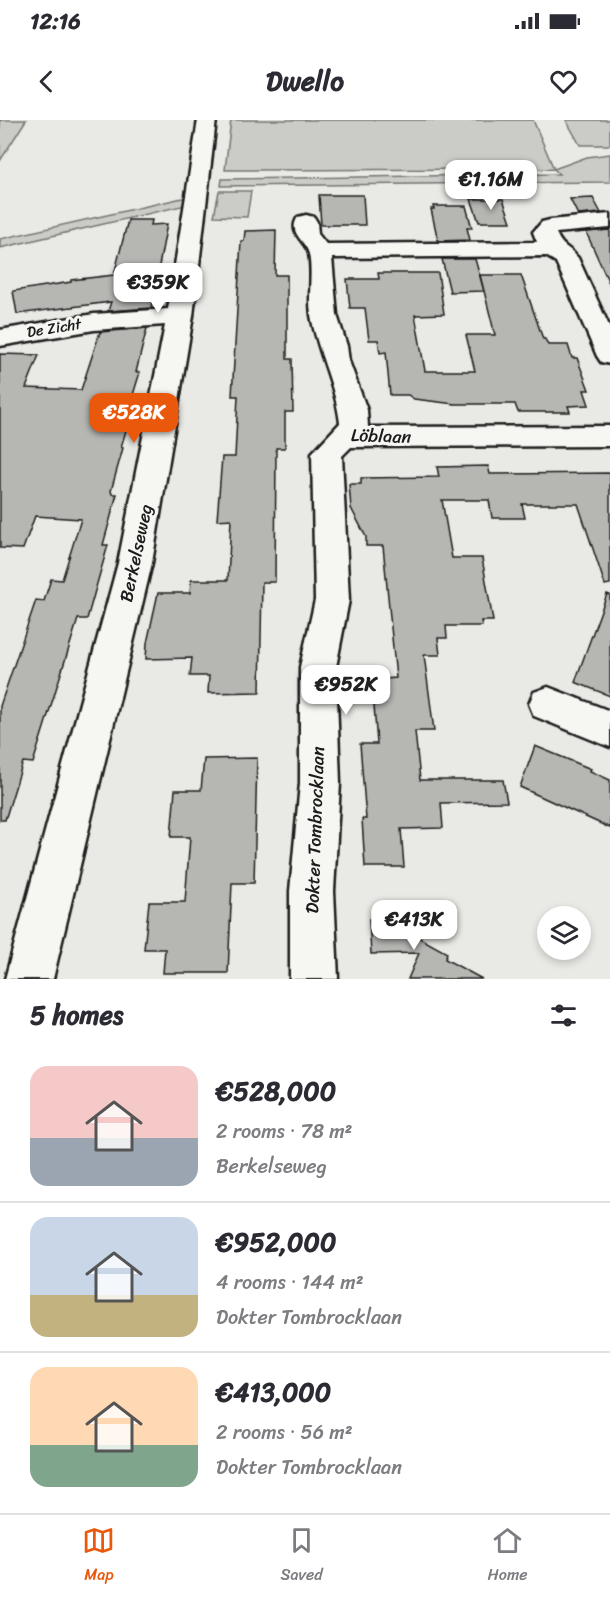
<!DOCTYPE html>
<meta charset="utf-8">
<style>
body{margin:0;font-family:Sriracha,sans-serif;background:#f2f2f3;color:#2b2b33;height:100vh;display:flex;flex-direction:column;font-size:22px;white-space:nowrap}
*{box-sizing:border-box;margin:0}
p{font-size:20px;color:#7c7c81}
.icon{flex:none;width:33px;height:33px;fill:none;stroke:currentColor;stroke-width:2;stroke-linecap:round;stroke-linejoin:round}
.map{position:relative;height:859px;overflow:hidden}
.panel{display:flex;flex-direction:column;background:#fff;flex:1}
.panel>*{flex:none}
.controls{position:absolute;left:537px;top:786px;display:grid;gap:12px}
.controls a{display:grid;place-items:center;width:54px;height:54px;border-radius:50%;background:#fff;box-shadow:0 3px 9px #0003;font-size:30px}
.price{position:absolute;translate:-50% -51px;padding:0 14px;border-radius:12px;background:#fff;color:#222;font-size:20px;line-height:39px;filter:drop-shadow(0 2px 3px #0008)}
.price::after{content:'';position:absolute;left:50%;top:36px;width:18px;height:14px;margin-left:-9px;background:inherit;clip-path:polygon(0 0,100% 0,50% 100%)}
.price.selected{background:#ea580c;color:#fff}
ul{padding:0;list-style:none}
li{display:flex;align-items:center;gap:18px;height:150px;padding:0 30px}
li+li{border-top:2px solid #e1e1e2}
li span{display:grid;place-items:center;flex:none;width:168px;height:120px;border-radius:18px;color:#555}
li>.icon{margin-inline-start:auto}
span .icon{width:72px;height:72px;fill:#fffc;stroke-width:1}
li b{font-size:26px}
h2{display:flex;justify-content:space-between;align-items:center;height:72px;padding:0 30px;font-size:26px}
.status{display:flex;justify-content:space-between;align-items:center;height:42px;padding:0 30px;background:#fff;direction:ltr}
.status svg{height:16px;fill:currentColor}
header{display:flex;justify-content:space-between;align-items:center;height:78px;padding:0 30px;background:#fff;font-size:27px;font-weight:800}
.tab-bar{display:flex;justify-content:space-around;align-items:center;height:84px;border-top:2px solid #e1e1e2;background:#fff;font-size:16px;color:#7c7c81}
.tab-bar a{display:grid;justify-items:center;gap:3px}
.tab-bar .selected{color:#ea580c}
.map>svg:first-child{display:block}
</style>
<div class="status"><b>12:16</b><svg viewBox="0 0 49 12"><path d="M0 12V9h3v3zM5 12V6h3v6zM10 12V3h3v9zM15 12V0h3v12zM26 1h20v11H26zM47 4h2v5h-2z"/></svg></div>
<header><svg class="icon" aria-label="back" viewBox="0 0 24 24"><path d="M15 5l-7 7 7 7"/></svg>Dwello<svg class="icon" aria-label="heart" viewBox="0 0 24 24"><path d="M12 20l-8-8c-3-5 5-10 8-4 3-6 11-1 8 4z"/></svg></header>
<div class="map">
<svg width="610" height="859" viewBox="0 0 610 859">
<rect width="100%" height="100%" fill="#e9e9e5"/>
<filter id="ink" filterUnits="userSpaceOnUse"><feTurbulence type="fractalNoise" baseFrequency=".0167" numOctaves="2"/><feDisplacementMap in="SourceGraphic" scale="12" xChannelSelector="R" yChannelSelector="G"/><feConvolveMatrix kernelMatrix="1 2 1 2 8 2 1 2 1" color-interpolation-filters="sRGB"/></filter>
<g filter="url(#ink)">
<g fill="#cbcbc7" stroke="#747472" stroke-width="1.5">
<path d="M0 0H26L0 41Z"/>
<path d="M231 0H533L554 49 587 37 610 34V62L221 66 222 59 559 54 554 49 225 50Z"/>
<path d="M566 0H610V25H580Z"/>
<path d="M219 71H251L247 97 214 96Z"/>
<path d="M187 77 186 85 0 128V119Z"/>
</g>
<g fill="#b6b6b3" stroke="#1c1c1c" stroke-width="1.5">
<path d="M319 75H363L365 105H321Z"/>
<path d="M593 78 601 93 578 95 570 79Z"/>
<path d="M471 79H503L511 102H479Z"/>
<path d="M433 86H466L472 108H467L470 120 438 121 431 89H434Z"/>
<path d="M128 100H152L151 105 167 104 151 188 108 191 111 182 17 194 13 171 71 162V160L114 155Z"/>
<path d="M276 110 275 155H287V239H292L293 292H285V328H276L275 462H262L260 572 208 573 209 556H190L192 538 146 539 147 523 158 473H190L191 460H228L231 399 217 400 222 337H235L238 276H232L241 121H244L245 111Z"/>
<path d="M609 110 610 112V165L586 112Z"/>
<path d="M442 139H475L484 171 450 172Z"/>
<path d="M378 153H438L444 194 415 195 425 251H475L466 215H495L480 155H521L543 219H545L548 225H568L572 238H577L589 270H584L589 285 568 286 570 292H518L515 284H455L414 279 408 275H390L386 232 380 233 378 220H369L365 188H350L347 159H379Z"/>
<path d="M147 208 136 252H140L129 288H133L121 327 123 328 111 371 112 374H117L103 425H108L87 499H78L33 643 23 642 5 700H0V586L36 480 44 481 51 459 62 460 81 399 35 396 23 429 0 428V234L39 235 26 268 81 270 100 212Z"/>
<path d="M488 346 490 354 610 353V464L605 465 578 384H522L525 398H492L489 380H442L452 438H482L493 501H481L482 506H446L447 518H438L440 535H424L434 611H415L420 660H503L507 682 441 683 443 708 401 709 404 747H365L362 699H366L360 624H377L372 560 396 558 383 426H366V417L351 388 349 364H361V358L439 357 437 347Z"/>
<path d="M607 474 610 475V576L575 562Z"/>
<path d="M535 626 591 649 590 651 610 660V708L520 667Z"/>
<path d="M257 638 254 763H232L228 853H163L165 829H144L149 782H185L190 717H171L175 670H201L204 639Z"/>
<path d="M369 799H404L405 810 447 833 445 839 482 859H408L419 833 371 834Z"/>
</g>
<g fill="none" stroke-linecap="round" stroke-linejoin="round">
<defs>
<g id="minor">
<path d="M198 0H216L193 196 152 443 53 859H5L118 443 165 205 94 210 0 226V210L94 194 168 189Z"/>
<path d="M610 94V108L556 113C563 129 569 126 578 138L610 208V244L601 242 597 236 556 142 546 136 332 138 337 195 347 226 349 241 367 290 368 307 610 306V326L351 327 342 336 349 480 336 547 340 663 334 771 338 859H290V771L300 663V547L315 480 312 333 340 303C336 266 317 231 311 195 308 175 313 154 309 134 306 121 287 113 298 97L306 95 314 97 317 102 318 114 326 124 537 122 533 112 542 102 550 100Z"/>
<path d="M548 567 610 591V627L534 596 529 584 534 572Z"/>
</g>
</defs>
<use href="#minor" stroke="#1c1c1c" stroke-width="5"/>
<use href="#minor" fill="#f6f6f2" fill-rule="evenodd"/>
</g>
</g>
<g text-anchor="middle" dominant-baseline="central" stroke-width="6" stroke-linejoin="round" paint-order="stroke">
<g font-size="15" fill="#1c1c1c" stroke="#f6f6f2">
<text transform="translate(54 208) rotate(-9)">De Zicht</text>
</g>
<g font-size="18" fill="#1c1c1c" stroke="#f6f6f2">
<text transform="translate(381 316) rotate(2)">Löblaan</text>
<text transform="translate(136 433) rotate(-78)">Berkelseweg</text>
<text transform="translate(315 710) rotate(-88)">Dokter Tombrocklaan</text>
</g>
</g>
</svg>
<div class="controls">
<a><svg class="icon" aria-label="layers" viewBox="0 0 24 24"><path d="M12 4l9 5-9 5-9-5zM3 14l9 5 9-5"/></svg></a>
</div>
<b class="price" style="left:491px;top:91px">€1.16M</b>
<b class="price" style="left:158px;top:194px">€359K</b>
<b class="price selected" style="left:134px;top:324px">€528K</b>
<b class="price" style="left:346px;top:596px">€952K</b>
<b class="price" style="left:414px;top:831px">€413K</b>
</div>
<section class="panel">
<h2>5 homes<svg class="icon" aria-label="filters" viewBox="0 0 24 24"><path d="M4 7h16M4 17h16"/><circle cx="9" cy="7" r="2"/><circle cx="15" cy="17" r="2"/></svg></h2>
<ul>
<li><span style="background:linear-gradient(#f6c9c9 60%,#9aa5b1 0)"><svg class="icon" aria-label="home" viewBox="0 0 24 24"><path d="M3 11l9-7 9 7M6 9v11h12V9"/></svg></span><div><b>€528,000</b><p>2 rooms · 78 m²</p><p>Berkelseweg</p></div></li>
<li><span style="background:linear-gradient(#c9d6e8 65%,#c2b280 0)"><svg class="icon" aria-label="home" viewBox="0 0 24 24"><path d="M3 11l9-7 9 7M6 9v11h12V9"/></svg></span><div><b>€952,000</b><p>4 rooms · 144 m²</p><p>Dokter Tombrocklaan</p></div></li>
<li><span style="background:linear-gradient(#ffd9b3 65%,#7fa58c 0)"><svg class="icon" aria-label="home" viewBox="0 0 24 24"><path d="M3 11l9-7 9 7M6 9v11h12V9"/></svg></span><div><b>€413,000</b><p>2 rooms · 56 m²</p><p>Dokter Tombrocklaan</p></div></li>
</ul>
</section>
<nav class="tab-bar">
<a class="selected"><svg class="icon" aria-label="map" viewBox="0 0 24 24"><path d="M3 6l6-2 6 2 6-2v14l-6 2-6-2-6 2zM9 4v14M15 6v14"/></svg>Map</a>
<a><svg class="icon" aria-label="saved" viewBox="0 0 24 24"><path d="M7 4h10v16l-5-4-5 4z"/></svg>Saved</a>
<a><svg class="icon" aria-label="home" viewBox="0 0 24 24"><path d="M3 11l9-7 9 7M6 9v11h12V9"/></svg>Home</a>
</nav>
